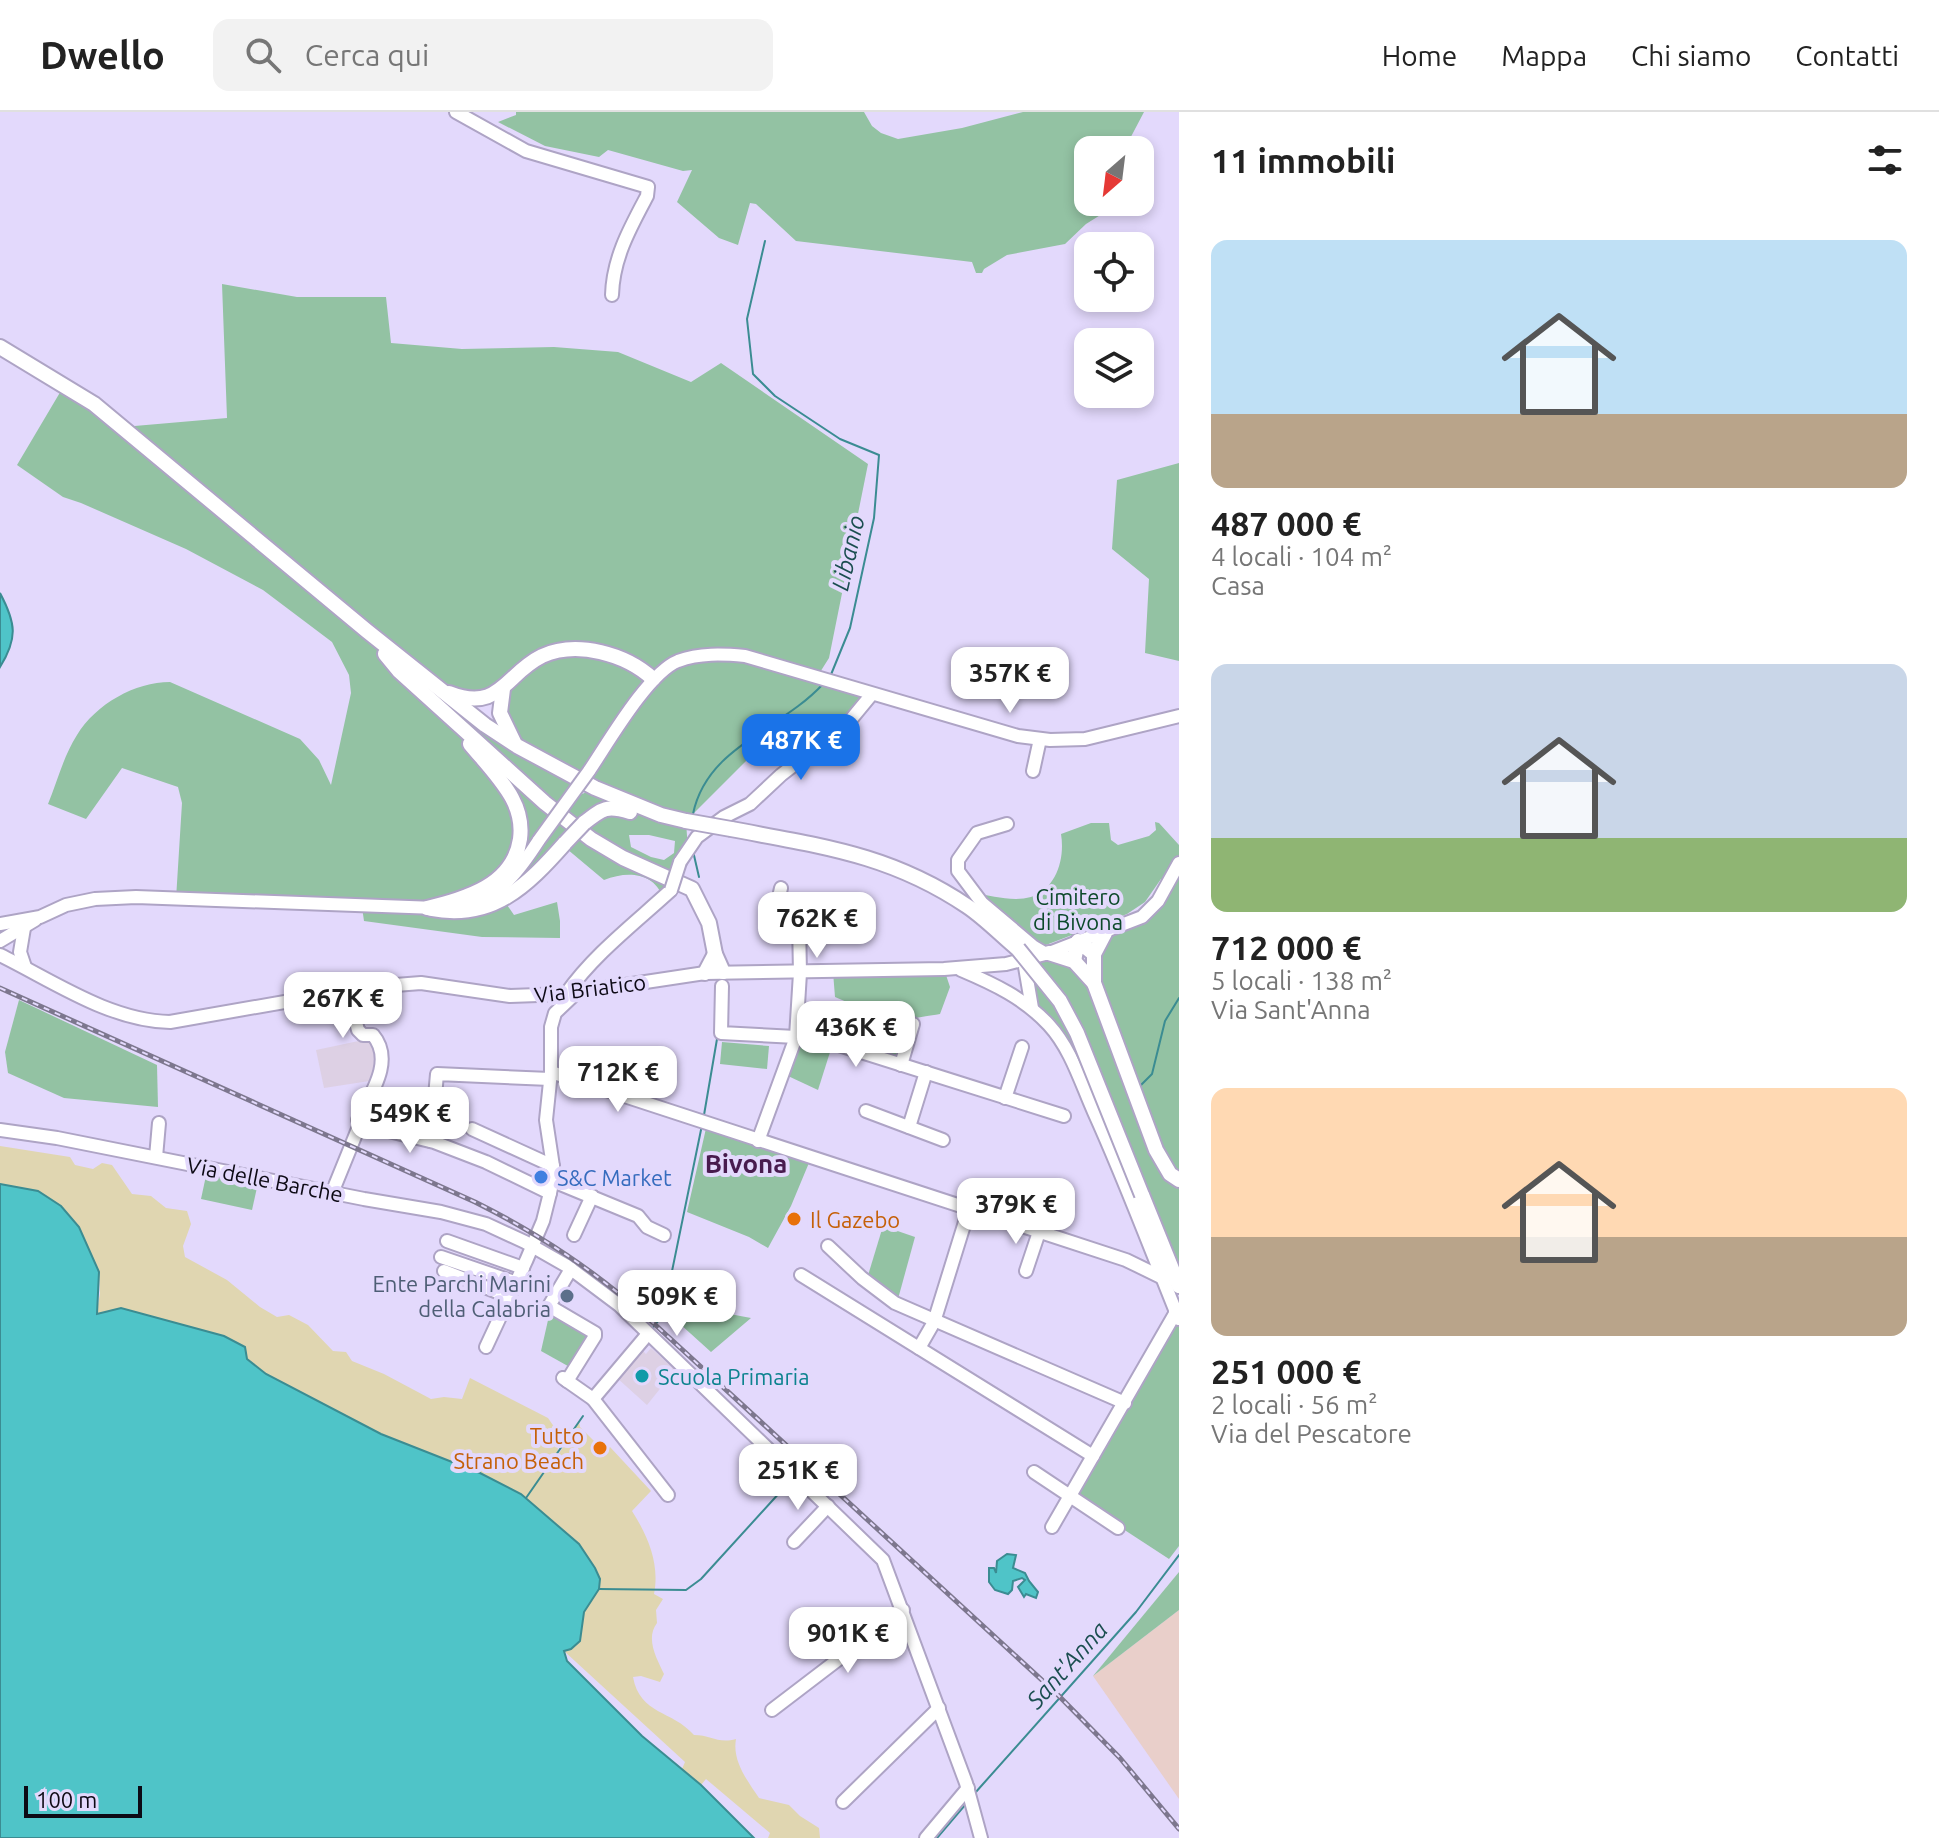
<!DOCTYPE html>
<html lang="it">
<meta charset="utf-8">
<style>
body{margin:0;font-family:Ubuntu,sans-serif;background:#f2f2f2;color:#222;height:100vh;display:flex;flex-direction:column;font-size:30px;white-space:nowrap}
*{box-sizing:border-box;margin:0}
p{font-size:26px;color:#767676}
.icon{flex:none;width:44px;height:44px;fill:none;stroke:currentColor;stroke-width:2;stroke-linecap:round;stroke-linejoin:round}
.map{position:relative;flex:1;overflow:hidden}
.drawer{display:flex;flex-direction:column;background:#fff;width:760px}
.drawer>*{flex:none}
.needle{width:52px;rotate:208deg}
.buttons{position:absolute;left:1074px;top:24px;display:grid;gap:16px}
.buttons a{display:grid;place-items:center;width:80px;height:80px;border-radius:16px;background:#fff;box-shadow:0 4px 12px #0003;font-size:40px}
.scale{position:absolute;left:24px;bottom:20px;width:118px;box-sizing:border-box;padding-left:8px;border:4px solid #0d0a15;border-top:0;font-size:22px;line-height:28px;white-space:nowrap;color:#0d0a15;-webkit-text-stroke:6px #e3d9fc;paint-order:stroke}
.price{position:absolute;translate:-50% -68px;padding:0 18px;border-radius:16px;background:#fff;color:#222;font-size:26px;line-height:52px;filter:drop-shadow(0 2px 4px #0008)}
.price::after{content:'';position:absolute;left:50%;top:48px;width:24px;height:18px;margin-left:-12px;background:inherit;clip-path:polygon(0 0,100% 0,50% 100%)}
.price.selected{background:#1a73e8;color:#fff}
ul{padding:0;list-style:none}
li{display:grid;align-content:center;gap:16px;height:424px;padding:0 32px}
li span{display:grid;place-items:center;height:248px;border-radius:16px;color:#555}
li>.icon{margin-inline-start:auto}
span .icon{width:144px;height:144px;fill:#fffc;stroke-width:1}
li b{font-size:34px}
h2{display:flex;justify-content:space-between;align-items:center;height:96px;padding:0 32px;font-size:34px}
header{display:flex;align-items:center;gap:48px;box-sizing:border-box;height:112px;padding:0 40px;background:#fff;border-bottom:2px solid #e0e0e0}
header strong{font-size:38px}
nav{display:flex;gap:44px;margin-inline-start:auto;font-size:28px}
.search{width:560px;height:72px;background:#f2f2f2;display:flex;align-items:center;gap:20px;box-sizing:border-box;padding:0 28px;border-radius:16px;color:#767676;font-size:30px}
main{display:flex;flex:1;min-height:0}
.map>svg:first-child{display:block}
</style>
<header>
<strong>Dwello</strong>
<div class="search"><svg class="icon" aria-label="search" viewBox="0 0 24 24"><circle cx="10" cy="10" r="6"/><path d="M15 15l6 6"/></svg>Cerca qui</div>
<nav><a>Home</a><a>Mappa</a><a>Chi siamo</a><a>Contatti</a></nav>
</header>
<main>
<div class="map">
<svg width="1179" height="1726" viewBox="0 0 1179 1726">
<rect width="100%" height="100%" fill="#e3d9fc"/>
<path fill="#e9cfca" d="M1179 1498V1687L1093 1564Z"/>
<g fill="#ddd0e4">
<path d="M368 927 374 931 379 955 376 968 324 976 316 938Z"/>
<path d="M640 1236 646 1242 651 1236 675 1258 647 1293 616 1265Z"/>
</g>
<g fill="#93c2a3" fill-rule="evenodd">
<path d="M516 0H864L872 14 881 21 898 27 962 16 1023 0H1144L1124 38H1088V90H1114L1110 97 1086 112 1065 132 1007 143 984 157 982 161H976L972 150 796 129 756 92 750 91 738 133 719 126 677 90 692 58 683 59 608 38 599 45 545 34 498 10 516 3Z"/>
<path d="M222 172 297 185H386L391 231 462 237 554 235 618 240 691 270 721 251 868 352 829 546 817 565 872 582 822 630 791 613 749 646 686 709 688 739 663 785C653 760 627 759 604 768L567 737 505 790 514 803 557 790 560 809V826L482 825 364 809 362 795 176 787 182 691 178 675 122 656 86 707 48 692C57 670 64 643 77 623 96 592 135 570 170 570L300 627 319 648 331 673 351 581 349 563 332 530 263 478 186 437 81 391 63 385 17 353 65 272 123 315 227 306ZM442 578 488 584 500 589 514 632ZM589 660 595 676 565 690 572 665ZM629 723H649L675 729 674 741 664 748 651 745 631 735Z"/>
<path d="M1179 351V549L1145 541 1149 467 1112 437 1117 368Z"/>
<path d="M1155 710 1159 711 1179 733V1156L1066 936 1032 896 1025 855 1049 841 1093 870 1105 821 1142 805 1168 770 1161 767 1145 790 1127 802 1038 836 974 781C992 784 1013 790 1031 785 1057 776 1065 746 1061 722L1091 711H1109L1111 728 1118 733 1149 724 1156 718Z"/>
<path d="M944 857 950 875 940 902C898 909 907 903 896 945L884 941 889 918 875 902 835 885 833 860Z"/>
<path d="M19 888 157 953 158 995 64 986 8 961 5 940Z"/>
<path d="M722 930 769 934 767 957 720 952Z"/>
<path d="M800 932 831 937 818 978 788 964 797 934Z"/>
<path d="M707 1012 811 1046 791 1094 768 1136 749 1125 687 1100Z"/>
<path d="M207 1059 258 1071 252 1098 201 1087Z"/>
<path d="M883 1114 915 1125 898 1187 866 1170Z"/>
<path d="M551 1195 595 1221 575 1258 541 1239Z"/>
<path d="M666 1195 703 1197 751 1206 711 1240 680 1212 663 1209Z"/>
<path d="M1179 1206V1434L1169 1447 1071 1383Z"/>
<path d="M1179 1460V1498L1093 1564Z"/>
</g>
<path fill="#e0d6b1" d="M0 1034 70 1045 75 1053 93 1057 102 1051 112 1053 132 1082 151 1084 166 1096 187 1099 191 1112 183 1134 185 1145 227 1168 260 1195 277 1205 289 1203 308 1213 333 1239 346 1240 352 1249 384 1262 431 1287 444 1285 462 1287 470 1266 548 1306 557 1319 558 1343 579 1310 580 1315 596 1331 593 1335 601 1343 610 1335 651 1379 632 1399C648 1424 660 1452 654 1482L663 1487 656 1498 657 1511C645 1527 657 1547 664 1562L660 1570 641 1564 633 1565C640 1603 672 1598 694 1623 711 1623 718 1632 736 1627 732 1649 747 1668 759 1686L789 1693 800 1704 819 1716 820 1726H768L770 1721 706 1667 701 1673 682 1657 685 1650 564 1539 580 1529 584 1500 599 1477 579 1432 521 1382 480 1361 381 1322 266 1262 247 1247 96 1202 100 1182 99 1160 79 1115 38 1079 0 1072Z"/>
<g fill="#4fc4c8" stroke="#3b8c92" stroke-width="2">
<path d="M0 481C16 511 18 526 0 555Z"/>
<path d="M0 1072 38 1079 61 1094 79 1115 99 1160 97 1202 121 1196 224 1224 245 1235 247 1247 266 1262 381 1322 480 1361 521 1382 579 1432 595 1456 600 1467 599 1477 584 1500 580 1529 571 1537 564 1539 567 1549 642 1624 701 1673 754 1726H0Z"/>
<path d="M1007 1442 1016 1443 1013 1456 1025 1461 1029 1469 1038 1480 1036 1486 1026 1482 1024 1485 1018 1475 1025 1468 1022 1466 1013 1469 1012 1478 1008 1482 995 1478 989 1470V1456H994L996 1461 997 1449Z"/>
</g>
<g fill="none" stroke-linecap="round" stroke-linejoin="round">
<g stroke="#3b8c92" stroke-width="2">
<path d="M765 129 747 207 753 262 775 284 840 327 879 343 874 406 850 516 830 565"/>
<path d="M693 702C707 634 781 618 823 572"/>
<path d="M693 739 699 765"/>
<path d="M1141 973 1152 962 1165 909 1179 886"/>
<path d="M704 1003 717 927"/>
<path d="M651 1218 663 1203 702 1013"/>
<path d="M799 1360 812 1346"/>
<path d="M526 1386 583 1304"/>
<path d="M599 1477 686 1478 701 1467 792 1367"/>
<path d="M975 1681 1136 1500 1179 1443"/>
<path d="M937 1726 965 1693"/>
</g>
<defs>
<g id="minor">
<path d="M456 0 526 39 648 75 647 84C630 116 613 146 612 183"/>
<path d="M589 659C608 631 648 561 678 549 700 541 722 542 745 544L1018 624 1050 628 1085 627 1179 604"/>
<path d="M1033 659 1040 627"/>
<path d="M1007 712 977 721 958 748V759L982 791 1034 835 1046 842"/>
<path d="M680 750 697 725 724 705 750 692 781 663 848 611 872 582"/>
<path d="M466 793C502 782 519 759 539 728"/>
<path d="M0 812 40 805 66 793 95 787 136 785 436 796"/>
<path d="M24 816 20 840 25 855"/>
<path d="M0 829 35 808"/>
<path d="M0 843C53 869 110 909 170 910L370 875 421 871 510 884 566 882 705 861 944 857 1006 852 1049 841 1142 805 1158 789 1179 751"/>
<path d="M961 858C994 872 1024 886 1049 913 1071 937 1081 971 1094 1000 1124 1066 1149 1133 1176 1200L1052 1415"/>
<path d="M722 874 721 921 796 925 839 933 1064 1004"/>
<path d="M348 880 358 918 363 923H373C395 949 370 983 358 1008L360 1012 434 1030 486 1050 550 1081"/>
<path d="M566 882C593 843 635 811 671 778"/>
<path d="M1032 896 1025 855 1035 845"/>
<path d="M901 953 913 912"/>
<path d="M551 960 1126 1148 1163 1166"/>
<path d="M1005 986 1022 935"/>
<path d="M866 999 943 1028"/>
<path d="M909 1015 926 960"/>
<path d="M472 1017 553 1054"/>
<path d="M0 1018 57 1026 364 1087 441 1100 486 1112 525 1130 567 1154 619 1193 883 1448 966 1671 981 1726"/>
<path d="M431 1029 437 962 550 967"/>
<path d="M758 1029 796 925 800 861 799 810 776 799 781 776"/>
<path d="M156 1045 159 1011"/>
<path d="M553 1069 638 1104 647 1115 664 1123"/>
<path d="M332 1081 360 1012"/>
<path d="M574 1123 592 1084"/>
<path d="M447 1129 523 1156"/>
<path d="M828 1134 862 1166 895 1191 1125 1291"/>
<path d="M441 1145 517 1171"/>
<path d="M444 1159 510 1185"/>
<path d="M1026 1159 1039 1120"/>
<path d="M801 1163 1093 1344"/>
<path d="M486 1235 526 1149 543 1109 550 1081 554 1061 546 1008 551 960V915L555 901 575 882"/>
<path d="M919 1236 934 1210 969 1097"/>
<path d="M563 1266 593 1287 647 1223"/>
<path d="M567 1269 595 1224V1221L549 1194 571 1157"/>
<path d="M593 1287 668 1383"/>
<path d="M1034 1360 1118 1416"/>
<path d="M794 1430 828 1394"/>
<path d="M772 1598 903 1498"/>
<path d="M843 1690 939 1596"/>
<path d="M926 1726 968 1676"/>
</g>
<g id="major">
<path d="M0 235 94 292 367 519 485 613 517 634 595 676 661 703 686 709"/>
<path d="M385 542 399 559 545 691 591 727 623 746 692 777 709 811 715 842 723 860"/>
<path d="M503 577 500 601 514 630"/>
<path d="M449 581C500 601 505 562 542 544 577 528 626 542 653 567"/>
<path d="M584 711C603 696 607 693 630 700"/>
<path d="M731 717C820 734 890 742 967 794 985 806 1001 823 1018 837"/>
<path d="M427 796C466 786 513 774 520 727 522 712 519 699 512 686 501 666 484 649 470 632"/>
<path d="M431 797C492 809 527 774 565 731"/>
<path d="M1105 821 1094 842V871L1156 1038 1170 1062 1179 1068"/>
<path d="M1049 841 1074 849 1094 871"/>
<path d="M1074 849 1078 829 1094 842"/>
<path d="M705 861 715 842"/>
<path d="M1142 1083 1179 1174"/>
<path d="M1176 1200 1179 1206"/>
</g>
</defs>
<use href="#minor" stroke="#aea4c5" stroke-width="16"/>
<use href="#major" stroke="#aea4c5" stroke-width="18"/>
<use href="#minor" stroke="#fff" stroke-width="12"/>
<use href="#major" stroke="#fff" stroke-width="14"/>
<defs>
<path id="rail" d="M0 876 475 1090C541 1123 595 1159 650 1208L1056 1581 1120 1646 1179 1717"/>
</defs>
<use href="#rail" stroke="#7d778e" stroke-width="5"/>
<use href="#rail" stroke="#e3d9fc" stroke-width="2" stroke-dasharray="6" stroke-linecap="butt"/>
<defs>
<g id="minor-bridge">
<path d="M539 728 589 659"/>
<path d="M671 778 680 750"/>
</g>
<g id="major-bridge">
<path d="M686 709 731 717"/>
<path d="M565 731 584 711"/>
<path d="M1018 837 1060 889 1077 921 1142 1083"/>
</g>
</defs>
<use href="#minor-bridge" stroke="#aea4c5" stroke-width="16" stroke-linecap="butt"/>
<use href="#major-bridge" stroke="#aea4c5" stroke-width="18" stroke-linecap="butt"/>
<use href="#minor-bridge" stroke="#fff" stroke-width="12"/>
<use href="#major-bridge" stroke="#fff" stroke-width="14"/>
</g>
<circle fill="#3f7fe0" stroke="#e3d9fc" stroke-width="3" cx="541" cy="1065" r="8"/>
<g fill="#e8710a" stroke="#e3d9fc" stroke-width="3">
<circle cx="794" cy="1107" r="8"/>
<circle cx="600" cy="1336" r="8"/>
</g>
<circle fill="#5c6f8a" stroke="#e3d9fc" stroke-width="3" cx="567" cy="1184" r="8"/>
<circle fill="#0f9aa8" stroke="#e3d9fc" stroke-width="3" cx="642" cy="1264" r="8"/>
<g text-anchor="middle" dominant-baseline="central" stroke-width="8" stroke-linejoin="round" paint-order="stroke">
<g font-size="22" fill="#0c492a" stroke="#e3d9fc">
<text x="1078" y="784">Cimitero<tspan x="1078" dy="25">di Bivona</tspan></text>
</g>
<g font-size="22" fill="#0d0a15" stroke="#e3d9fc">
<text transform="translate(590 876) rotate(-7)">Via Briatico</text>
<text transform="translate(265 1067) rotate(11)">Via delle Barche</text>
</g>
<g font-size="22" fill="#366cbe" stroke="#e3d9fc" text-anchor="start">
<text x="557" y="1065">S&amp;C Market</text>
</g>
<g font-size="22" fill="#c56008" stroke="#e3d9fc" text-anchor="start">
<text x="810" y="1107">Il Gazebo</text>
<text x="584" y="1323" text-anchor="end">Tutto<tspan x="584" dy="25">Strano Beach</tspan></text>
</g>
<g font-size="22" fill="#4e5e75" stroke="#e3d9fc" text-anchor="end">
<text x="551" y="1171">Ente Parchi Marini<tspan x="551" dy="25">della Calabria</tspan></text>
</g>
<g font-size="22" fill="#0d838f" stroke="#e3d9fc" text-anchor="start">
<text x="658" y="1264">Scuola Primaria</text>
</g>
<g font-size="24" font-style="italic" fill="#1b4e50" stroke="#e3d9fc">
<text transform="translate(848 441) rotate(-77)">Libanio</text>
<text transform="translate(1067 1553) rotate(-48)">Sant'Anna</text>
</g>
<g font-size="26" font-weight="bold" fill="#481b4e" stroke="#e3d9fc">
<text x="746" y="1051">Bivona</text>
</g>
</g>
</svg>
<div class="buttons">
<a><svg class="needle" viewBox="-14 -14 28 28"><path d="M0-13l5 13h-10z" fill="#e53935"/><path d="M0 13l5-13h-10z" fill="#767676"/></svg></a>
<a><svg class="icon" aria-label="locate" viewBox="0 0 24 24"><circle cx="12" cy="12" r="6"/><path d="M12 2v4M12 18v4M2 12h4M18 12h4"/></svg></a>
<a><svg class="icon" aria-label="layers" viewBox="0 0 24 24"><path d="M12 4l9 5-9 5-9-5zM3 14l9 5 9-5"/></svg></a>
</div>
<div class="scale">100 m</div>
<b class="price" style="left:1010px;top:603px">357K €</b>
<b class="price selected" style="left:801px;top:670px">487K €</b>
<b class="price" style="left:817px;top:848px">762K €</b>
<b class="price" style="left:343px;top:928px">267K €</b>
<b class="price" style="left:856px;top:957px">436K €</b>
<b class="price" style="left:618px;top:1002px">712K €</b>
<b class="price" style="left:410px;top:1043px">549K €</b>
<b class="price" style="left:1016px;top:1134px">379K €</b>
<b class="price" style="left:677px;top:1226px">509K €</b>
<b class="price" style="left:798px;top:1400px">251K €</b>
<b class="price" style="left:848px;top:1563px">901K €</b>
</div>
<section class="drawer">
<h2>11 immobili<svg class="icon" aria-label="filters" viewBox="0 0 24 24"><path d="M4 7h16M4 17h16"/><circle cx="9" cy="7" r="2"/><circle cx="15" cy="17" r="2"/></svg></h2>
<ul>
<li><span style="background:linear-gradient(#bfe0f5 70%,#b9a48a 0)"><svg class="icon" aria-label="home" viewBox="0 0 24 24"><path d="M3 11l9-7 9 7M6 9v11h12V9"/></svg></span><div><b>487 000 €</b><p>4 locali · 104 m²</p><p>Casa</p></div></li>
<li><span style="background:linear-gradient(#c9d6e8 70%,#8fb573 0)"><svg class="icon" aria-label="home" viewBox="0 0 24 24"><path d="M3 11l9-7 9 7M6 9v11h12V9"/></svg></span><div><b>712 000 €</b><p>5 locali · 138 m²</p><p>Via Sant'Anna</p></div></li>
<li><span style="background:linear-gradient(#ffd9b3 60%,#b9a48a 0)"><svg class="icon" aria-label="home" viewBox="0 0 24 24"><path d="M3 11l9-7 9 7M6 9v11h12V9"/></svg></span><div><b>251 000 €</b><p>2 locali · 56 m²</p><p>Via del Pescatore</p></div></li>
</ul>
</section>
</main>
